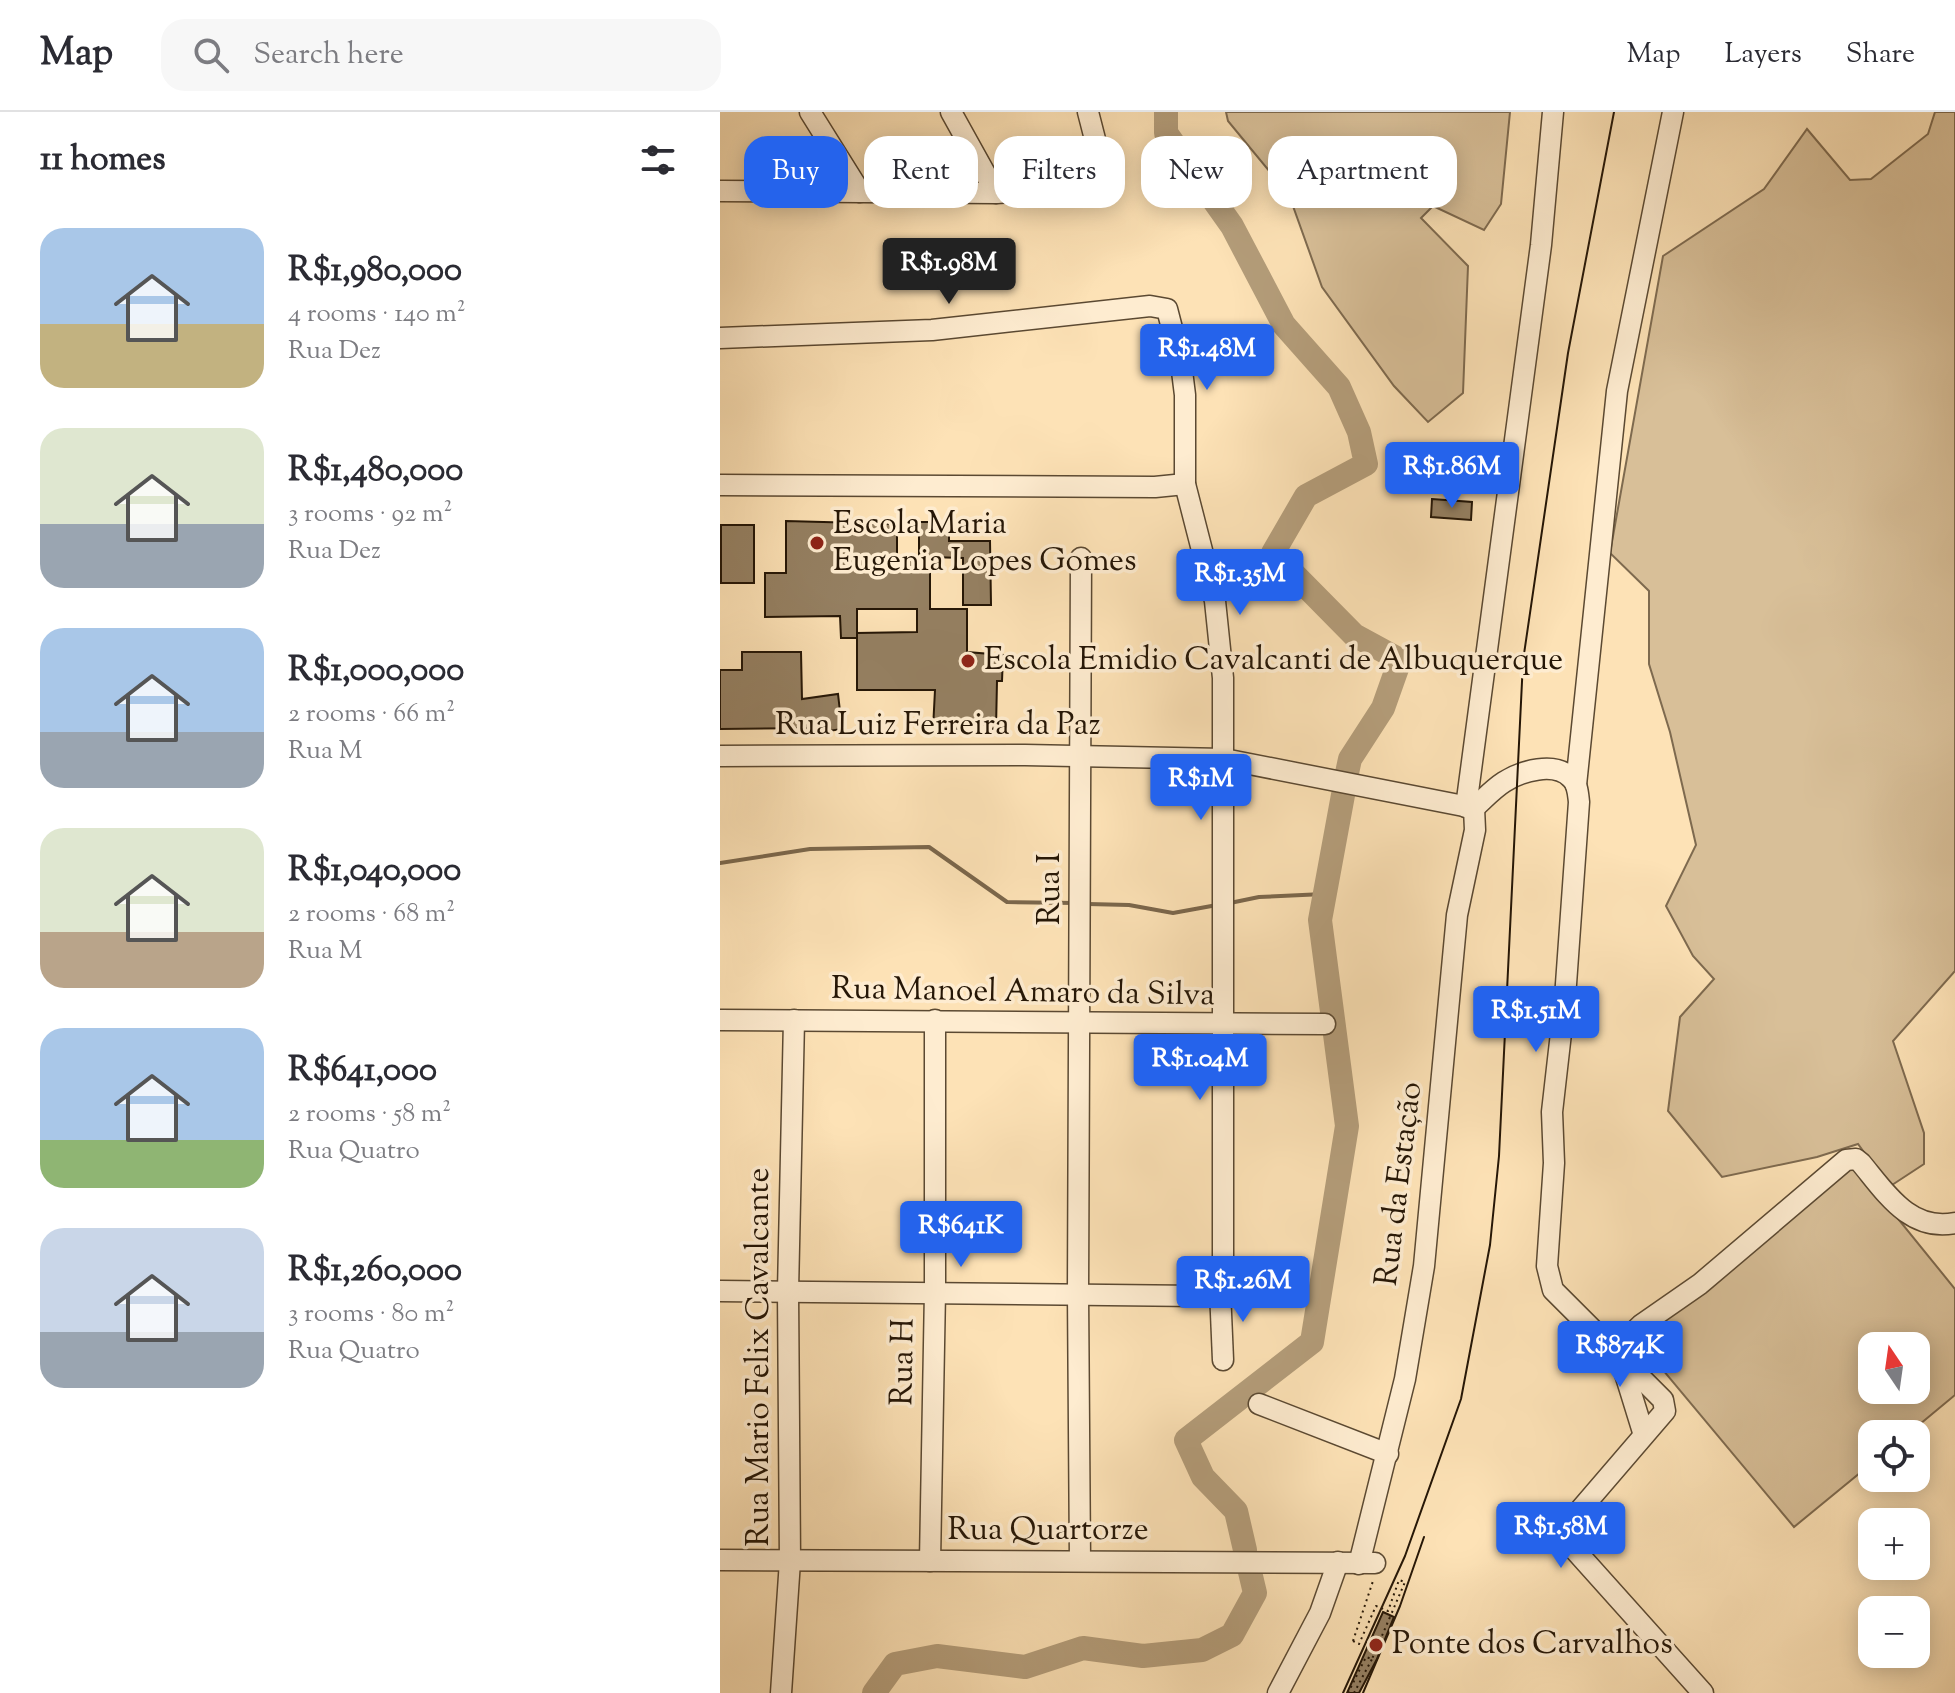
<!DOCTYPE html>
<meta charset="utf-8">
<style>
body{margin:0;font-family:"Sorts Mill Goudy",serif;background:#f7f7f7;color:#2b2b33;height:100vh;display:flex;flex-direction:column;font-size:30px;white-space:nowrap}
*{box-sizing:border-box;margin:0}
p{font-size:26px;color:#7c7c81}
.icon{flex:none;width:44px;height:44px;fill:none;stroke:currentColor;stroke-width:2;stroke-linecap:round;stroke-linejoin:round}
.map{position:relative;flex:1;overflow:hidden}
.side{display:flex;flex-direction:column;background:#fff;width:720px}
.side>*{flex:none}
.top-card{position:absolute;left:24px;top:24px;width:760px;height:72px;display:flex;gap:16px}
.needle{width:52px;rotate:347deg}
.tools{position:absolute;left:1138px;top:1220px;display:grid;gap:16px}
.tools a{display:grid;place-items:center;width:72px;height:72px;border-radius:16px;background:#fff;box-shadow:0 4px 20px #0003;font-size:40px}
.price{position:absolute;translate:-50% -68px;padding:0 18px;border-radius:8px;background:#2563eb;color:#fff;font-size:26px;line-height:52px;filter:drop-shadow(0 2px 4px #0008)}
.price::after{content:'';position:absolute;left:50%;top:48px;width:24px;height:18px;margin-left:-12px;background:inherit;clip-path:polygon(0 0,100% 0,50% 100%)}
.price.on{background:#222;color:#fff}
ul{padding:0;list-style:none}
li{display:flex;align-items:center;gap:24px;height:200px;padding:0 40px}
li span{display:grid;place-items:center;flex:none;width:224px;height:160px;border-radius:24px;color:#555}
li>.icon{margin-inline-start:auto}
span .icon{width:96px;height:96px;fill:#fffc;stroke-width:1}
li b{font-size:34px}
h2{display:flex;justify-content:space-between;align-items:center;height:96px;padding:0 40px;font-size:34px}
.chip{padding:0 28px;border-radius:24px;background:#fff;box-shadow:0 4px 20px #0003;font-size:28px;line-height:72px}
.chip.on{background:#2563eb;color:#fff}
header{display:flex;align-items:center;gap:48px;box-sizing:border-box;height:112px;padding:0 40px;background:#fff;border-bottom:2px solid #e1e1e2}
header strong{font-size:38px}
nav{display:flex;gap:44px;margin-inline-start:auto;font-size:28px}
.search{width:560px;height:72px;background:#f7f7f7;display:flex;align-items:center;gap:20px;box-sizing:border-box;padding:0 28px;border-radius:24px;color:#7c7c81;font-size:30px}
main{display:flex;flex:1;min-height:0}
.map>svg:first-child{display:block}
</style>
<header>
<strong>Map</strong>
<div class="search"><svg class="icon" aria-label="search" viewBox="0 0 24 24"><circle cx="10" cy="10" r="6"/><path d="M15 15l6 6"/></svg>Search here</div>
<nav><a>Map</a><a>Layers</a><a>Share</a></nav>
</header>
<main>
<section class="side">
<h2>11 homes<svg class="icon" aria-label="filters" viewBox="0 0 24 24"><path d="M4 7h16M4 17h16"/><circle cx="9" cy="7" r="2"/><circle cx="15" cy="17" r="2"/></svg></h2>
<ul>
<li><span style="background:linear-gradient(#a9c7e8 60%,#c2b280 0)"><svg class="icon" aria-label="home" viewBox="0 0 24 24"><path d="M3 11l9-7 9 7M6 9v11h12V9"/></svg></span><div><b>R$1,980,000</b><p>4 rooms · 140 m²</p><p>Rua Dez</p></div></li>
<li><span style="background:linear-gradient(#dfe7d0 60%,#9aa5b1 0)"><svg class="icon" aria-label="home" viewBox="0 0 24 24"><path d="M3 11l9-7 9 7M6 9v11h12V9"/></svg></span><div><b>R$1,480,000</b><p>3 rooms · 92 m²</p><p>Rua Dez</p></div></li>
<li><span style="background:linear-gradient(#a9c7e8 65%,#9aa5b1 0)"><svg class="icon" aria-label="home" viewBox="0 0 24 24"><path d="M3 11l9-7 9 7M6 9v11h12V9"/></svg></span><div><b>R$1,000,000</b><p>2 rooms · 66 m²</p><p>Rua M</p></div></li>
<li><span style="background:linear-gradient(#dfe7d0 65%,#b9a48a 0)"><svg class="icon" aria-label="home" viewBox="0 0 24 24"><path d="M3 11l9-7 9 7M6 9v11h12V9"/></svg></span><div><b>R$1,040,000</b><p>2 rooms · 68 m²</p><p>Rua M</p></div></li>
<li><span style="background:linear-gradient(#a9c7e8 70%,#8fb573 0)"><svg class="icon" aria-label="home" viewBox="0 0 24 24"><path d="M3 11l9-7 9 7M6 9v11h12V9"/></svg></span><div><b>R$641,000</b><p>2 rooms · 58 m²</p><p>Rua Quatro</p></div></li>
<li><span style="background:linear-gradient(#c9d6e8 65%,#9aa5b1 0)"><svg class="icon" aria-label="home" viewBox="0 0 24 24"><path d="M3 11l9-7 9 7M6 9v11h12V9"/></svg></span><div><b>R$1,260,000</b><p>3 rooms · 80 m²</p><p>Rua Quatro</p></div></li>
</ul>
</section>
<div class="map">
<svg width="1235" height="1581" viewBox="0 0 1235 1581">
<rect width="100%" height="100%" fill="#fde2b6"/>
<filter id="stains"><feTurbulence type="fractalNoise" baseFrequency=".0025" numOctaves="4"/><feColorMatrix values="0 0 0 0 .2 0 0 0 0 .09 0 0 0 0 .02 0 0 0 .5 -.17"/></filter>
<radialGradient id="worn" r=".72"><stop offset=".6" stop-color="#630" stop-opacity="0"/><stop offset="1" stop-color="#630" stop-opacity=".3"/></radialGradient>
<g fill="#d8bf98" stroke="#7e6a4f" stroke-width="2" fill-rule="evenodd">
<path d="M506 0H790L781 92 764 118 713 94 701 106 748 154 743 281 708 310 674 274 602 175 569 83 508 9Z"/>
<path d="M1215 0H1235V859L1173 929 1204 1021V1052L1169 1075 1138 1032 1097 1045 1002 1065 948 999 960 905 994 867 973 844 946 794 976 733 950 620 929 552V479L890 441 943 144 1044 77 1087 17 1130 68 1151 67 1208 22Z"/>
<path d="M1132 1050 1235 1177V1283L1188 1322H1152V1351L1074 1415 917 1227ZM1152 1234H1196V1278H1152Z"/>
</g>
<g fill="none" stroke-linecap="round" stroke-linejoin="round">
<g stroke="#7b674c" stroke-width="4">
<path d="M0 751 90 737 209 735 287 790 355 791"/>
<path d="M510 791 539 785 604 782"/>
<path d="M368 792 409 793 453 801 497 793"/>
</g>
<g stroke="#b49d7a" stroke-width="24">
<path d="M446 0V21L512 114 564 213 619 275 639 320 646 352 586 384 553 441 634 523 680 548 663 596 630 647 627 661"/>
<path d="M525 1438 516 1399 483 1365 466 1328 592 1230 627 1014 600 808 623 683"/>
<path d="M154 1581 175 1552 217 1544 305 1555 363 1536 423 1544 482 1538 512 1523 535 1481 530 1460"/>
</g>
</g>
<g fill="#958062" stroke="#251606" stroke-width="2">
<path d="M712 387 752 390 751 408 711 405Z"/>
<path d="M66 409 177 412V448H199V410H229V429H270L271 493H243V446L210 445V497H247V540L283 543 282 569H277L276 617H213L215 578H137V521L197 520V497H137V526H121L120 504 45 505V461H66Z"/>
<rect x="1" y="413" width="33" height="58"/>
<path d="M22 540H81L82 587 118 582 122 617 95 621V616L0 617V558H22Z"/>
<path d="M663 1500 674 1505 657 1547 639 1581H627Z"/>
</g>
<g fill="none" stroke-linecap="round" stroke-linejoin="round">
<defs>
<g id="minor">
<path d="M90 0 140 80"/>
<path d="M231 0 276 81"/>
<path d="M0 79 276 81 387 74 368 0"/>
<path d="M0 226 212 218 430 194 447 197 461 251 465 283V372L495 489 503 566V1169L500 1178 479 1184 0 1179"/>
<path d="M0 373 435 375 465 372"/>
<path d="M0 644 305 643 504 647 754 696C764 687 773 677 784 670 801 659 835 649 851 666 858 672 858 682 859 690L845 886 832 1000 834 1051 827 1154 833 1178 943 1288 945 1299 848 1412 845 1427 983 1581"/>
<path d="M856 673 897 279 953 0"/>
<path d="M746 695 821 133 833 0"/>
<path d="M0 908 605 912"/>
<path d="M500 1178 503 1248"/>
<path d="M893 1240 921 1213 980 1172 1126 1048 1136 1047 1141 1051C1166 1081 1190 1120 1235 1111"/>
<path d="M902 1252 923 1320"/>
<path d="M539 1292 668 1342"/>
<path d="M0 1448 655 1451"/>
<path d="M210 1449 215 1179V908"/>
<path d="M360 1449 358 1181 361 446"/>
<path d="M639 1452 685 1267 704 1154 737 803 755 718 754 696"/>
<path d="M61 1581 70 1449 68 1179 74 908"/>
<path d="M558 1581 600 1501 618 1450"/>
</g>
</defs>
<use href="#minor" stroke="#5b4932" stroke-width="23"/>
<g stroke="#251606" stroke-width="2" stroke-dasharray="2 4" stroke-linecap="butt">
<path d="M633 1529 653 1469"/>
<path d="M628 1581 646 1545 652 1547 670 1505"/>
<path d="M634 1581 652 1547"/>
</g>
<use href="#minor" stroke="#feecd0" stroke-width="20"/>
<g stroke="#251606" stroke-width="2">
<path d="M623 1581 685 1444 741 1287 770 1133 779 1044 803 549 848 241 894 0"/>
<path d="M643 1581 680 1494 704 1425"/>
</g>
<path stroke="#251606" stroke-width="2" stroke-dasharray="2 4" stroke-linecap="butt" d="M633 1529 639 1532 656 1494 668 1499 679 1468 685 1470 670 1505"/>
</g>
<g fill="#8f2418" stroke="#feecd0" stroke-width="3">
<circle cx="97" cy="431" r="8"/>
<circle cx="248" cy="549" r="8"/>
<circle cx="656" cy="1533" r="8"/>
</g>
<g text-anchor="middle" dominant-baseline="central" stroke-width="7" stroke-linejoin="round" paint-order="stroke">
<g font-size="32" fill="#251606" stroke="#feecd0" text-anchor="start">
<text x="113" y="413">Escola Maria<tspan x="113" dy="37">Eugenia Lopes Gomes</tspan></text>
<text x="264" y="549">Escola Emidio Cavalcanti de Albuquerque</text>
<text x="672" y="1533">Ponte dos Carvalhos</text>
</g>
<g font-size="32" fill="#251606" stroke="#feecd0">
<text x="218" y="614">Rua Luiz Ferreira da Paz</text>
<text transform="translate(331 777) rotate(-90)">Rua I</text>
<text transform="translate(303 881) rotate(1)">Rua Manoel Amaro da Silva</text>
<text transform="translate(680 1072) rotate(-83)">Rua da Estação</text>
<text transform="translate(40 1245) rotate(-90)">Rua Mario Felix Cavalcante</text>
<text transform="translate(184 1250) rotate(-89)">Rua H</text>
<text x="328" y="1419">Rua Quartorze</text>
</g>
</g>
<rect width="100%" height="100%" filter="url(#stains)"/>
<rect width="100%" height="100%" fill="url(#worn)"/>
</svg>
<div class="tools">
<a><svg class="needle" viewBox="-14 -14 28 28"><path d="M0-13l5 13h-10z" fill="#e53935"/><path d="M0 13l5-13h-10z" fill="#7c7c81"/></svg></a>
<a><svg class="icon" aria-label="locate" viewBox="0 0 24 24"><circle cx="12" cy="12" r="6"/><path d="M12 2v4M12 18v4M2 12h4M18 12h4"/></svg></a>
<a>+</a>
<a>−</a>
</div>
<b class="price on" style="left:229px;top:194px">R$1.98M</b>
<b class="price" style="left:487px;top:280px">R$1.48M</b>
<b class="price" style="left:732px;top:398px">R$1.86M</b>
<b class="price" style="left:520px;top:505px">R$1.35M</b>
<b class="price" style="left:481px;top:710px">R$1M</b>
<b class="price" style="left:816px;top:942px">R$1.51M</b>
<b class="price" style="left:480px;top:990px">R$1.04M</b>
<b class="price" style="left:241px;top:1157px">R$641K</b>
<b class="price" style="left:523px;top:1212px">R$1.26M</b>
<b class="price" style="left:900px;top:1277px">R$874K</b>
<b class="price" style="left:841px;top:1458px">R$1.58M</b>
<div class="top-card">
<a class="chip on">Buy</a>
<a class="chip">Rent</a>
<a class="chip">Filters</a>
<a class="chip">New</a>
<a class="chip">Apartment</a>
</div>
</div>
</main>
